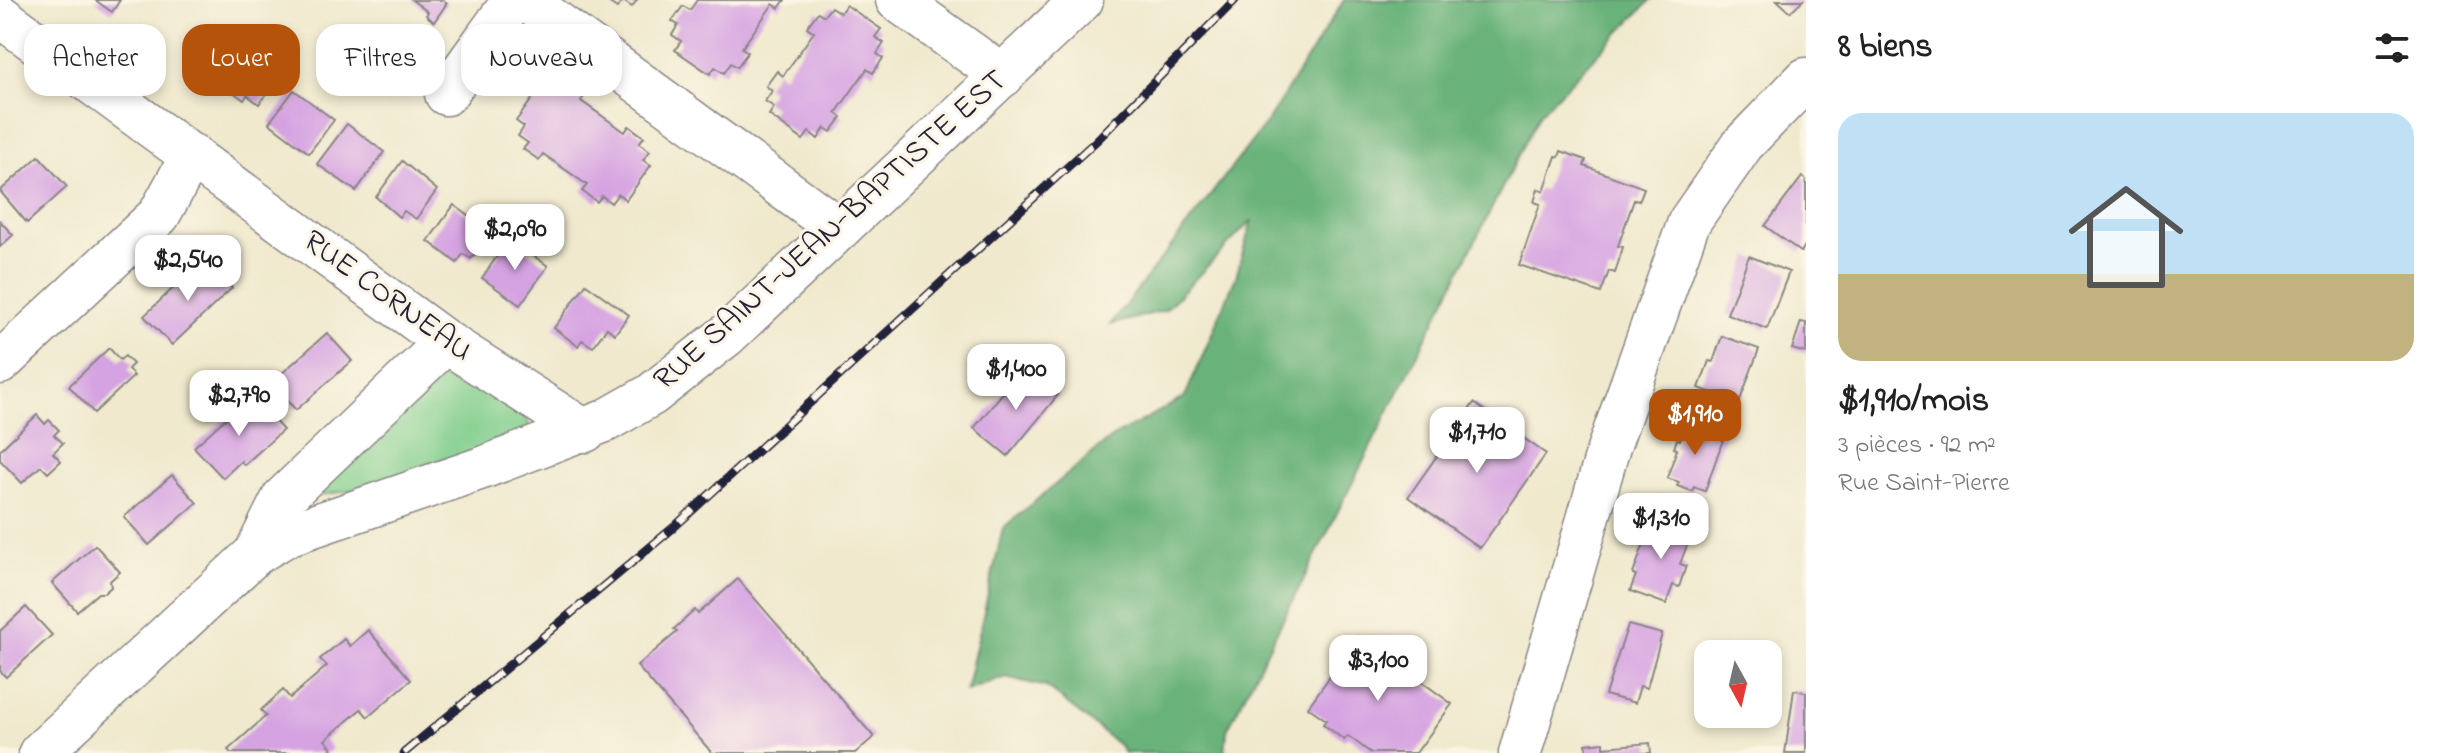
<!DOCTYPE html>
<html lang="fr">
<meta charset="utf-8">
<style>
body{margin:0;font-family:"Indie Flower",sans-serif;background:#f2f2f2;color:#222;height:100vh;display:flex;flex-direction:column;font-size:30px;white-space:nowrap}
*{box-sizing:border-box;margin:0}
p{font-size:26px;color:#767676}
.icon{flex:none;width:44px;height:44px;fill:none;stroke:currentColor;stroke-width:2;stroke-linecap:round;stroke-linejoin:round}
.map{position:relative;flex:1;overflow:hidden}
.side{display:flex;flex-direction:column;background:#fff;width:640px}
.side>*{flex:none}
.hud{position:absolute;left:24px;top:24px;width:760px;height:72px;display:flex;gap:16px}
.needle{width:52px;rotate:172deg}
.fabs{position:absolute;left:1694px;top:640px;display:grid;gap:16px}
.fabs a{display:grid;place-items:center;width:88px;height:88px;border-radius:16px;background:#fff;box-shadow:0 4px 12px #0003;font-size:40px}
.price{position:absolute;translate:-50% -68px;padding:0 18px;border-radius:16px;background:#fff;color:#222;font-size:26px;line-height:52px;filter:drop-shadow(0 2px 4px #0008)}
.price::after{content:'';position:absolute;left:50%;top:48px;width:24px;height:18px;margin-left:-12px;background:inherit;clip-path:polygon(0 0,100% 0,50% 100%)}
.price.current{background:#b45309;color:#fff}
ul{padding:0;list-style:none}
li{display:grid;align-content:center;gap:16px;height:424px;padding:0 32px}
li+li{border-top:2px solid #e0e0e0}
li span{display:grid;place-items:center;height:248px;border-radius:24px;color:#555}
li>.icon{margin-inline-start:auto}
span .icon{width:144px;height:144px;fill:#fffc;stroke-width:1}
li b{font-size:34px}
h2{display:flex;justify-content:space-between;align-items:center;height:96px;padding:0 32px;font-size:34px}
.tag{padding:0 28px;border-radius:24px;background:#fff;box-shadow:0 4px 12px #0003;font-size:28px;line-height:72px}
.tag.current{background:#b45309;color:#fff}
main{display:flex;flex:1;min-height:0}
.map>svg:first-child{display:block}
</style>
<main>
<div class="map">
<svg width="1806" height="753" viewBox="0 0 1806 753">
<rect width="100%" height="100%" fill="#fcf5e5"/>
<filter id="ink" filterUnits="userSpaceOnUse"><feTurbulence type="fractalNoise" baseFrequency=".0125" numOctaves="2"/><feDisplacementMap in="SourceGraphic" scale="16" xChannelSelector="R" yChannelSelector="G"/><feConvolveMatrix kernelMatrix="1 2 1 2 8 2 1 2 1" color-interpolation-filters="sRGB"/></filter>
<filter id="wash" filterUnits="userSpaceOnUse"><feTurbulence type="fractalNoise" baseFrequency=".006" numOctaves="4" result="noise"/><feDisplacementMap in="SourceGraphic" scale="32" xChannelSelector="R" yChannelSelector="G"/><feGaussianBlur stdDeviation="1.8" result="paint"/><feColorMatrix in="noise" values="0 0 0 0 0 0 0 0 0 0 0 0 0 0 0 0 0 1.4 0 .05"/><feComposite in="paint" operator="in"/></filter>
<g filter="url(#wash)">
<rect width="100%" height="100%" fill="#f0e9ce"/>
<path fill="#82cf8e" stroke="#527864" stroke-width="2" d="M459 370 527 417 530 430 521 444 348 491 321 495 314 492 427 379Z"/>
<path fill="#69b279" stroke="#466a5a" stroke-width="2" d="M1344 0H1651L1540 113 1227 730 1225 753H1124L1119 745 1046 687 1006 677 966 691 1003 528 1111 438 1185 397 1236 277 1252 220 1165 310 1110 325 1267 122Z"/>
<g id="blocks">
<g fill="#d5a2e2">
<path d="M95 0H120L112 12Z"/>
<path d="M412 0H443L447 3 434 22 426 15 428 12Z"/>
<path d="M605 0H637L632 7 623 1 617 8Z"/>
<path d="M697 0H785L779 8 773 4 742 48 748 52 737 67 731 63 724 73 715 67 710 74 675 50 681 41 672 35 678 25 672 21 683 6 690 10Z"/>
<path d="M1777 0H1803L1790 12Z"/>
<path d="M846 5 881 29 875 37 884 43 877 54 883 58 873 73 867 69 836 113 842 117 831 132 825 128 818 139 809 132 803 140 769 115 774 107 765 101 772 91 766 86 777 71 783 76 814 32 807 27 818 12 824 16 831 7 840 13Z"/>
<path d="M244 46 279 71 271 83 273 84 259 104 247 95 244 100 218 81Z"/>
<path d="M555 84 565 91 570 84 585 95 581 101 625 132 629 126 644 137 639 143 650 151 643 160 651 165 626 200 618 194 611 203 602 196 597 202 582 191 587 185 543 154 539 160 523 149 528 143 518 136 524 127 516 121 541 87 549 92Z"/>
<path d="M294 90 334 120 309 153 269 123Z"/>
<path d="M347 124 384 152 356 191 317 164Z"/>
<path d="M1561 151 1586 160 1584 166 1644 188 1639 201 1634 200 1618 246 1623 247 1615 273 1609 271 1601 293 1519 265 1540 204 1534 202 1538 189 1544 191 1556 156 1559 157Z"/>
<path d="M39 156 67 187 27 223 0 191Z"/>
<path d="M402 161 437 190 416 219 404 211 399 217 376 197Z"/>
<path d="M1802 177 1806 180V244L1801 252 1765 226Z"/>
<path d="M454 205 491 232 471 259 463 254 457 263 428 241Z"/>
<path d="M0 221 13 235 0 247Z"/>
<path d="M509 239 548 266 520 305 482 278Z"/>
<path d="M1749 256 1789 272 1767 329 1727 314Z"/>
<path d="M207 261 232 288 172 345 144 316 189 273 192 275Z"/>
<path d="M586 284 629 315 615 334 607 328 593 347 582 340 578 346 554 328Z"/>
<path d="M1801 322 1806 323V353L1792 349Z"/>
<path d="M327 333 352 361 296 410 271 383Z"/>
<path d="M1722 336 1759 349 1739 403 1699 388 1709 361 1713 362Z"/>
<path d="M109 348 120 360 125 356 133 364 128 369 134 376 94 413 69 386Z"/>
<path d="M1024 367 1058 395 1008 456 974 428Z"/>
<path d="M263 398 275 411 270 416 283 430 244 465 241 461 223 478 194 447 233 412 238 418 257 400 259 402Z"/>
<path d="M1474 403 1546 454 1480 548 1408 497 1446 443 1441 440 1449 429 1453 432Z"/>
<path d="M37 415 45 424 49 420 59 430 54 435 63 443 53 453 61 461 48 473 41 466 22 483 0 460V450Z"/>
<path d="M1687 421 1725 434 1705 491 1694 487 1692 491 1677 486 1679 482 1667 478 1677 449 1674 448 1677 439 1680 440Z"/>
<path d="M172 475 197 503 149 545 124 517Z"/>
<path d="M1653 518 1692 532 1680 564 1686 566 1679 587 1673 585 1666 604 1630 591 1636 575 1633 574Z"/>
<path d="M95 545 120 572 110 581 111 587 104 593H98L77 611 52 583Z"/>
<path d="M738 579 874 737 855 753H712L637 666 677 632 674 629 695 610 698 614Z"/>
<path d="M26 607 52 635 6 677 0 671V631Z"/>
<path d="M1628 625 1662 634 1647 688 1640 686 1635 703 1605 695Z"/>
<path d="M368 630 411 680 368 717 361 709 325 740 332 748 327 753H231L228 750 266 716 261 710 283 690 290 698 327 666 320 659 344 639 350 646Z"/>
<path d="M1359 636 1452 704 1416 753H1371L1348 736 1344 740 1323 724 1326 720 1308 707Z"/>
<path d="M1794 690 1806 692V753H1785Z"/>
<path d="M1604 742V747L1650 743 1651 753H1587L1586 744Z"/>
</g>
</g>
</g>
<g filter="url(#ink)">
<use href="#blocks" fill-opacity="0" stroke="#898684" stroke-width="2"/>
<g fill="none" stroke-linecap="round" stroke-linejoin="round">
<defs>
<g id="minor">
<path d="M526 0 839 229"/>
<path d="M897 0 1003 76"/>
<path d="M0 16 446 342 585 431"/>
<path d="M446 94 514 0"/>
<path d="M0 363 159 215 192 155"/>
<path d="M255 554 283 498 446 342"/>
<path d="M40 753 255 554 287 535 482 468 605 421 651 395 727 335 1082 0"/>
<path d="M1520 753 1609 447 1689 222 1743 144 1806 79"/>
</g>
</defs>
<use href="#minor" stroke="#898684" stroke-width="45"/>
<use href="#minor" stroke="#fff" stroke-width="42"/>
<defs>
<path id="rail" d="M404 753 673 528 1097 140 1235 0"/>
</defs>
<use href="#rail" stroke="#22223b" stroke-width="9"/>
<use href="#rail" stroke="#fcf5e5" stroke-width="6" stroke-dasharray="18" stroke-linecap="butt"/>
</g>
</g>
<g text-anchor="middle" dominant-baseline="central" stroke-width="6" stroke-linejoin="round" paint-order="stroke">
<g font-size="32" fill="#22223b" stroke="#fcf5e5">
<text transform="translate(831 231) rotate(-42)">RUE SAINT-JEAN-BAPTISTE EST</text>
<text transform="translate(387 297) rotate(36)">RUE CORNEAU</text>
</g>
</g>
</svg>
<div class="fabs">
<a><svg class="needle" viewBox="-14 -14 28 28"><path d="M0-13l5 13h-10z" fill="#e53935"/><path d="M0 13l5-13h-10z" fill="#767676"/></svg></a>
</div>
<b class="price" style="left:515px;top:272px">$2,090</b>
<b class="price" style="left:188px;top:303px">$2,540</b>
<b class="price" style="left:1016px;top:412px">$1,400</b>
<b class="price" style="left:239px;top:438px">$2,790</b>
<b class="price current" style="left:1695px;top:457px">$1,910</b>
<b class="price" style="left:1477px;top:475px">$1,710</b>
<b class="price" style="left:1661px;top:561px">$1,310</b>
<b class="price" style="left:1378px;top:703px">$3,100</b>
<div class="hud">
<a class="tag">Acheter</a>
<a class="tag current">Louer</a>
<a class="tag">Filtres</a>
<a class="tag">Nouveau</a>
</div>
</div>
<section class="side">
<h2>8 biens<svg class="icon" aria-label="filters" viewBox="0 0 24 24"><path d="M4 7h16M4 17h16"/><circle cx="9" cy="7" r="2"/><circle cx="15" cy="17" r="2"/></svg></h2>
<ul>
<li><span style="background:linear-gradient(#bfe0f5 65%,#c2b280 0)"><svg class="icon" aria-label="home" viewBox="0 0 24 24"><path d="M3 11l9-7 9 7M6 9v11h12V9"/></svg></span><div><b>$1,910/mois</b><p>3 pièces · 92 m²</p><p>Rue Saint-Pierre</p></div></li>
</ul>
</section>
</main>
